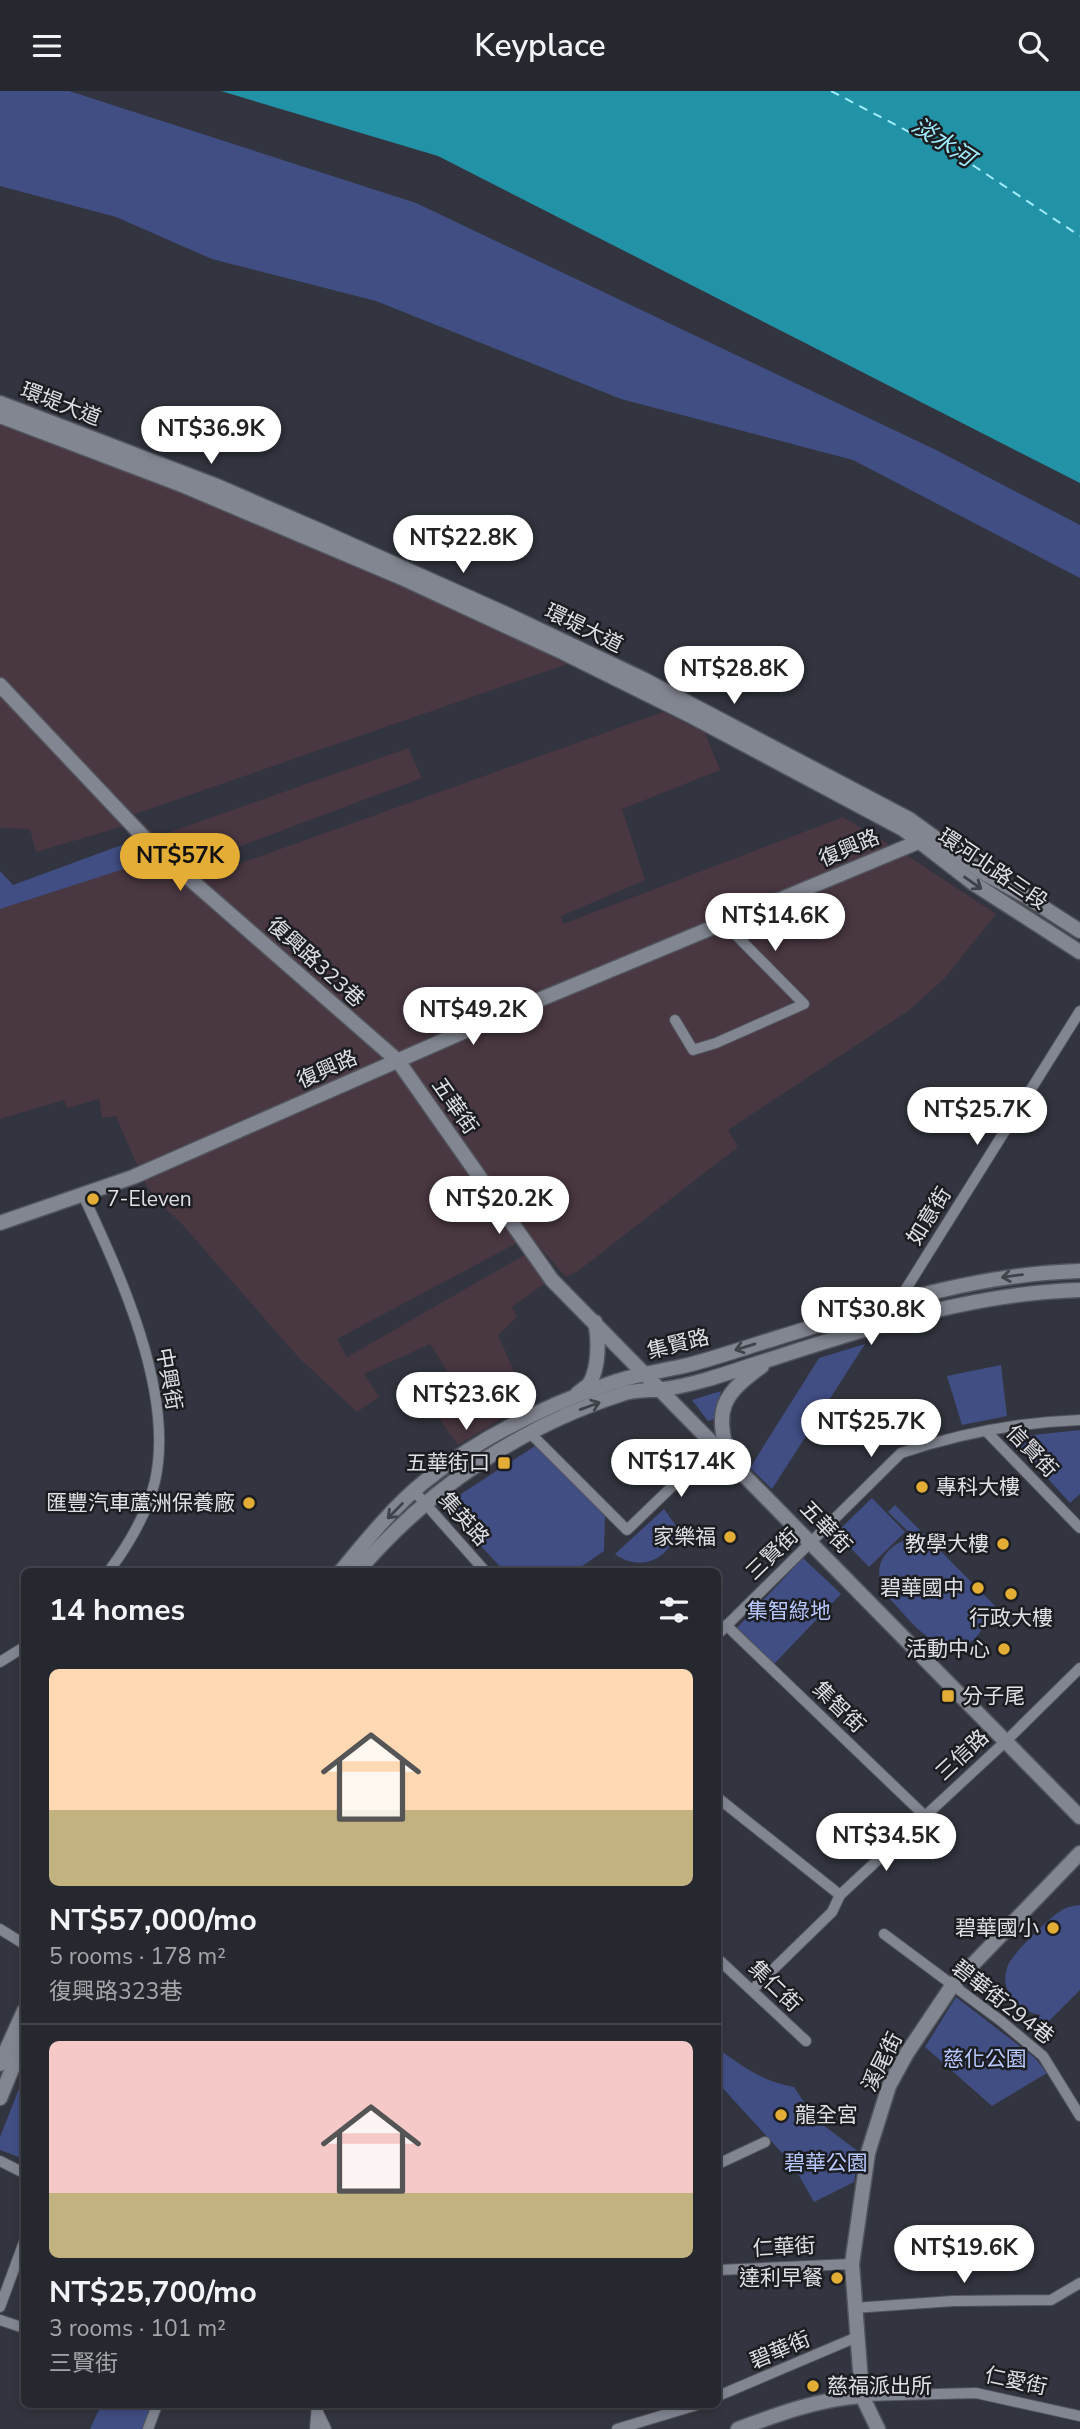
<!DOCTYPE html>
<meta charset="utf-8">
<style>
body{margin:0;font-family:"Nunito Sans","Noto Sans TC",sans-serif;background:#2e3037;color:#f1f3f6;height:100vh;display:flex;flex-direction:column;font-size:26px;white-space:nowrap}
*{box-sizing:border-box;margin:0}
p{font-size:23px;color:#a4a6aa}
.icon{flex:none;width:38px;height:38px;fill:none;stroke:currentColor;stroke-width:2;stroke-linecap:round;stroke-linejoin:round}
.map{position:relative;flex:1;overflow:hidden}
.details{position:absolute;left:21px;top:1477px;width:700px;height:840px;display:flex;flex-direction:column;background:#26282f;border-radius:10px;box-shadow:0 4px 10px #0003,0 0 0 2px #42444b}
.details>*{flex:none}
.price{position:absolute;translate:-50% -60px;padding:0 16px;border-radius:24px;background:#fff;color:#222;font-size:23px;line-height:46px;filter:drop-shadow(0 2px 4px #0008)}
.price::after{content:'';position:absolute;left:50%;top:42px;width:21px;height:16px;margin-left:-10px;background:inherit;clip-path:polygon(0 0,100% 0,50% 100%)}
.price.active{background:#e4ad35;color:#111}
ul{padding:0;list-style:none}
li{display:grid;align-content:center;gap:14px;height:371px;padding:0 28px}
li+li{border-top:2px solid #42444b}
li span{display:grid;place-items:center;height:217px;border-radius:10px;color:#555}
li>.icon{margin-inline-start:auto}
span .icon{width:126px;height:126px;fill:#fffc;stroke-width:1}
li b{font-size:30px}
h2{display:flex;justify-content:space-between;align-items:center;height:84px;padding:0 28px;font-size:30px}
header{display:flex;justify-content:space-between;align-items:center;height:91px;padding:0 28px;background:#26282f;font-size:32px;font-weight:600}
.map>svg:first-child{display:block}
</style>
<header><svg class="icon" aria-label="menu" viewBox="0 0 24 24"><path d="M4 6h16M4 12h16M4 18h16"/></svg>Keyplace<svg class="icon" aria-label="search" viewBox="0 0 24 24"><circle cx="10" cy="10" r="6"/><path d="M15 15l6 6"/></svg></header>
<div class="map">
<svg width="1080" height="2338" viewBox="0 0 1080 2338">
<rect width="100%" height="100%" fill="#32353f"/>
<path fill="#493741" d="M0 330 238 424 430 507 567 573 132 724 159 745 408 657 422 687 190 774 202 786 663 621 705 642 720 679 622 718 645 789 561 825 563 833 843 726 902 761 996 823 944 888 908 920 728 1039 738 1056 578 1180 566 1186 530 1145 337 1248 347 1266 528 1162 547 1191 512 1216 517 1226 498 1244 528 1312 458 1354 436 1324 457 1296 430 1253 364 1283 379 1306 357 1321 299 1267 181 1132 156 1109 143 1088 116 1025 102 1027 99 1008 67 1017 64 1009 0 1028V818L157 767 124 735 36 761 30 738 0 737Z"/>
<g fill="#414e84">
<path d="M0 0H69L416 112 936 359 1080 434V487L853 369 621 308 376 210 212 168 116 126 0 95Z"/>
<path d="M138 748 158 767 0 818V780L13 794Z"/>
<path d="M865 1253 772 1398 750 1377 819 1267Z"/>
<path d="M1001 1274 1007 1325 962 1334 947 1285Z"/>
<path d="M721 1300 714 1328 708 1330 692 1309Z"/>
<path d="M1080 1339V1403L1070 1412 1014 1350V1346Z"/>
<path d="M535 1355 605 1425 604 1460 575 1480H504L446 1417 461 1403Z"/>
<path d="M872 1407 905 1441 869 1476 836 1442Z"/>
<path d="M895 1414 1003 1523 995 1530 986 1521C985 1533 981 1543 972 1550 939 1573 907 1525 887 1505 869 1477 884 1454 914 1446L888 1421Z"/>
<path d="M664 1418 676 1435C674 1468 640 1482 615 1463Z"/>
<path d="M803 1467 841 1503 774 1573 737 1537Z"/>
<path d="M1080 1814V1899L1042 1937 1035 1930 1041 1924C1016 1921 997 1897 1009 1872 1015 1861 1048 1828 1059 1821 1066 1816 1072 1815 1080 1814Z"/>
<path d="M956 1906 1035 1967 1047 1982 992 2015 925 1956Z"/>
<path d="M718 1958C746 1977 759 1989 794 1996L815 2028 859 2061 854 2091 814 2111 793 2074 718 1992Z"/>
<path d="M24 1985V2068L0 2059V2046Z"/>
<path d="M101 2314H153L142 2338H90Z"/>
</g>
<path fill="#2293a7" d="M221 0H1080V392L438 65Z"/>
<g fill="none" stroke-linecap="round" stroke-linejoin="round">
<path stroke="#a1ecfd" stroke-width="2" stroke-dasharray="9 7" stroke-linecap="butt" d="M831 0 974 75 1080 145"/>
<defs>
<g id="street">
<path d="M675 929 693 959 716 952 804 913 724 832"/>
<path d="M82 1102C119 1181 175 1301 155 1390 147 1423 129 1453 109 1480"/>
<path d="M899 1209 1080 920"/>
<path d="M986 1340 1080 1437"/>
<path d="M530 1342 627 1439 715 1354"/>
<path d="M415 1401 485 1480"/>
<path d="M726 1534 925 1725"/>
<path d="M718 1543 901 1362C958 1343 1019 1331 1080 1329"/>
<path d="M0 1571 24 1556"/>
<path d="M718 1707 840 1804"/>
<path d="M0 1838 24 1853"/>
<path d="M884 1843 1001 1930 1043 1965 1080 2025"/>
<path d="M718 1868 806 1950"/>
<path d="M753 1898 832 1821 840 1804 1006 1650 1080 1577"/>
<path d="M0 2070 24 2082"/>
<path d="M718 2073 765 2051"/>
<path d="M718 2179 852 2173"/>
<path d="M0 2216 24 2151"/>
<path d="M854 2217 953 2210 1051 2209 1080 2192"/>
<path d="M0 2229 24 2237"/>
<path d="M718 2305 857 2246"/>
<path d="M862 2305 976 2302 1080 2325"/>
<path d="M317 2319 326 2338"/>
<path d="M148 2338 157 2314"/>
<path d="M315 2338 317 2314"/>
<path d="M617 2338 697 2314"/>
</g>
<g id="secondary">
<path d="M0 312 217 395 314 437 506 523 643 588 909 728 982 781 1027 806 1080 840"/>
<path d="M0 325 182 394 402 487 562 561 693 626 903 738 973 792 1080 861"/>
<path d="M0 594 152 755 398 970 552 1189 1080 1726"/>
<path d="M0 1132 133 1086 481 933 918 751H923"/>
<path d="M577 1303C581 1299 587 1296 590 1292 599 1275 599 1249 595 1231"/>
<path d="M729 1367C714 1318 722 1304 762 1275"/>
<path d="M341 1480C366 1450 393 1416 424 1391 479 1347 544 1315 611 1292 636 1283 663 1280 688 1274 719 1266 750 1255 780 1246 880 1215 974 1183 1080 1180"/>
<path d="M358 1480C428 1398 519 1336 622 1303 635 1298 651 1300 664 1298 692 1294 719 1285 746 1276 855 1241 965 1202 1080 1199"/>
<path d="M0 1973 24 1920"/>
<path d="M0 2007 24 1949"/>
<path d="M738 2338C778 2323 819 2308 862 2305"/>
<path d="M878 2338 862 2305 852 2173 868 2062 889 1995 907 1962 952 1895 1080 1762"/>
</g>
</defs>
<use href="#street" stroke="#51545b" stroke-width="12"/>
<use href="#secondary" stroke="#51545b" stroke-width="17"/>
<use href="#street" stroke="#828691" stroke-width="10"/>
<use href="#secondary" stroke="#828691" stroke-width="14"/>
</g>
<defs><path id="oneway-shaft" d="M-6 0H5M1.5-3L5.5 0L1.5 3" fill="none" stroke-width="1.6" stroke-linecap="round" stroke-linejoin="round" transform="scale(1.75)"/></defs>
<g stroke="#3f4248">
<use href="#oneway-shaft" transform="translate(973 792) rotate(35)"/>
<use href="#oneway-shaft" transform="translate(1012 1185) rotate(172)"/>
<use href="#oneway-shaft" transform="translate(745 1256) rotate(163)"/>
<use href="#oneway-shaft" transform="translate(590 1315) rotate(-20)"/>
<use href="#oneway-shaft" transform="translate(395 1420) rotate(135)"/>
</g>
<g fill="#e4ad35" stroke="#1b1d21" stroke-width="2.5">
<circle cx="93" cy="1108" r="7"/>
<rect x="497" y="1365" width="14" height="14" rx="3.5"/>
<circle cx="922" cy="1396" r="7"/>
<circle cx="249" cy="1412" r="7"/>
<circle cx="730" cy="1446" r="7"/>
<circle cx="1003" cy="1453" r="7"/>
<circle cx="978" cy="1497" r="7"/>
<circle cx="1011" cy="1503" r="7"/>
<circle cx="1004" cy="1558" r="7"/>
<rect x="941" y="1598" width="14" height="14" rx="3.5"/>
<circle cx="1053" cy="1837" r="7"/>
<circle cx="781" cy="2024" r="7"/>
<circle cx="837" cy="2187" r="7"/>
<circle cx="813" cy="2295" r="7"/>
</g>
<g text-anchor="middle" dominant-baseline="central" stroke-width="5" stroke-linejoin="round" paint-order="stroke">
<g font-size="21" fill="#dee0e6" stroke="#1b1d21">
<text transform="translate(61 313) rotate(21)">環堤大道</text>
<text transform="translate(584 537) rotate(26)">環堤大道</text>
<text transform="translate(849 757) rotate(-23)">復興路</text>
<text transform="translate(993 778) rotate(34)">環河北路三段</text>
<text transform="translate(316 871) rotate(42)">復興路323巷</text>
<text transform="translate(327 978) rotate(-24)">復興路</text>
<text transform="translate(455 1015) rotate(55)">五華街</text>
<text transform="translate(929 1125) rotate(-58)">如意街</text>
<text transform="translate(678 1253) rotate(-14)">集賢路</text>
<text transform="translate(169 1288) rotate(80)">中興街</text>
<text transform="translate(1032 1360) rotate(46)">信賢街</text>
<text transform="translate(464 1428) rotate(48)">集英路</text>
<text transform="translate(826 1436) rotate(46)">五華街</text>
<text transform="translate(772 1463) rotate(-44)">三賢街</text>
<text transform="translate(839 1616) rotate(44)">集智街</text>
<text transform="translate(962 1664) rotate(-43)">三信路</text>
<text transform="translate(775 1895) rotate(44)">集仁街</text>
<text transform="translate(1003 1911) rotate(38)">碧華街294巷</text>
<text transform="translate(882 1971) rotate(-63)">溪尾街</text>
<text transform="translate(784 2156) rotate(-3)">仁華街</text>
<text transform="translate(780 2259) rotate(-23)">碧華街</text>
<text transform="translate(1016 2290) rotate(12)">仁愛街</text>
</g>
<g font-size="21" fill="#dee0e6" stroke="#1b1d21" text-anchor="end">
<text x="107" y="1108" text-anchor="start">7-Eleven</text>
<text x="490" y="1372">五華街口</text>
<text x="936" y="1396" text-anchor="start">專科大樓</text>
<text x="235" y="1412">匯豐汽車蘆洲保養廠</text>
<text x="716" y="1446">家樂福</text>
<text x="989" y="1453">教學大樓</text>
<text x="964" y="1497">碧華國中</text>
<text x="1011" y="1527" text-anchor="middle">行政大樓</text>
<text x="990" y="1558">活動中心</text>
<text x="962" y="1605" text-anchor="start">分子尾</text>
<text x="1039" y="1837">碧華國小</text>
<text x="795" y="2024" text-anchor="start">龍全宮</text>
<text x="823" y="2187">達利早餐</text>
<text x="827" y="2295" text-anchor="start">慈福派出所</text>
</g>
<g font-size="21" fill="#b9c8fe" stroke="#1b1d21">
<text x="789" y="1520">集智綠地</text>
<text x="985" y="1968">慈化公園</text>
<text x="826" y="2072">碧華公園</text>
</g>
<g font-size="23" font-style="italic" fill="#a1ecfd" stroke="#1b1d21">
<text transform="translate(943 51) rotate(33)">淡水河</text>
</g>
</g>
</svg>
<b class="price" style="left:211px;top:375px">NT$36.9K</b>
<b class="price" style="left:463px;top:484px">NT$22.8K</b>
<b class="price" style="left:734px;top:615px">NT$28.8K</b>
<b class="price active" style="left:180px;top:802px">NT$57K</b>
<b class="price" style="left:775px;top:862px">NT$14.6K</b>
<b class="price" style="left:473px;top:956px">NT$49.2K</b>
<b class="price" style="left:977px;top:1056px">NT$25.7K</b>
<b class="price" style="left:499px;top:1145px">NT$20.2K</b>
<b class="price" style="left:871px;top:1256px">NT$30.8K</b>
<b class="price" style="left:466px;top:1341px">NT$23.6K</b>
<b class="price" style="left:871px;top:1368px">NT$25.7K</b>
<b class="price" style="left:681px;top:1408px">NT$17.4K</b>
<b class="price" style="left:886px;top:1782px">NT$34.5K</b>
<b class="price" style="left:964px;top:2194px">NT$19.6K</b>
<section class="details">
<h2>14 homes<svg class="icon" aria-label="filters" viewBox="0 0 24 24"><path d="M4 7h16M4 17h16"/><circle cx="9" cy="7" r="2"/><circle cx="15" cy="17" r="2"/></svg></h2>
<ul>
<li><span style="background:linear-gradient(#ffd9b3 65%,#c2b280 0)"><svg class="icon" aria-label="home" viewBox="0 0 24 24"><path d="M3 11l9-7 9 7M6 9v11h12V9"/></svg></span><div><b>NT$57,000/mo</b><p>5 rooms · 178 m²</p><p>復興路323巷</p></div></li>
<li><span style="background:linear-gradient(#f6c9c9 70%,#c2b280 0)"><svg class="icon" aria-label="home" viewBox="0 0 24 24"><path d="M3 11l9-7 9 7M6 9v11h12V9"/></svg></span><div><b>NT$25,700/mo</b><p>3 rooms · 101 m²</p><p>三賢街</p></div></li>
</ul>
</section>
</div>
